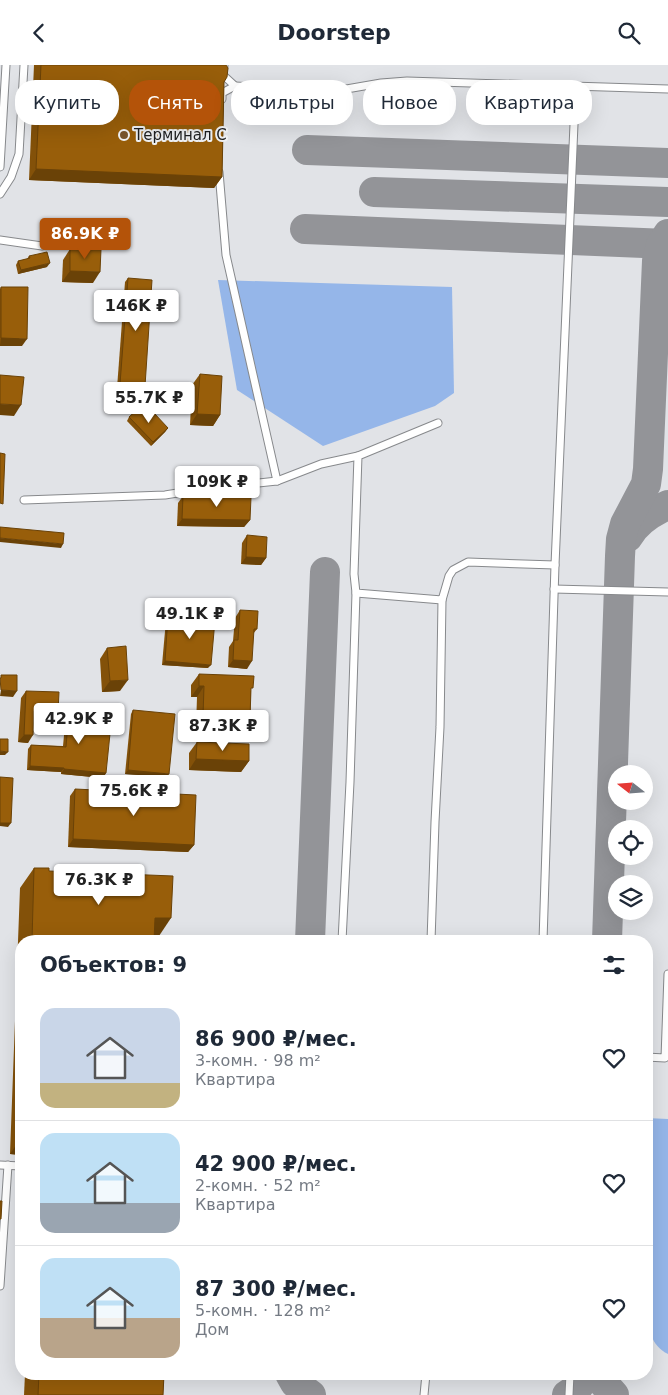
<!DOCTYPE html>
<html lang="ru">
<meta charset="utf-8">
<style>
body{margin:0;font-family:"DejaVu Sans",sans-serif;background:#f6f6f7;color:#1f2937;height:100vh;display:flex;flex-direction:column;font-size:19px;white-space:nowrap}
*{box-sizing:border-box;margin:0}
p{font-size:16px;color:#747a83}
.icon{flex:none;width:28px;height:28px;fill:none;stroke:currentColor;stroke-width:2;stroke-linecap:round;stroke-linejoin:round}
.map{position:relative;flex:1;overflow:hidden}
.side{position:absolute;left:15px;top:870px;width:638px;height:445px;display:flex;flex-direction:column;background:#fff;border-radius:20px;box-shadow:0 5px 20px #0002}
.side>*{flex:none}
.top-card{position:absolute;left:15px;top:15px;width:639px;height:45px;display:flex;gap:10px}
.needle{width:32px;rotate:287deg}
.fabs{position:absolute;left:608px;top:700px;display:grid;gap:10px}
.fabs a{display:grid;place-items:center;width:45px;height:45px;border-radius:50%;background:#fff;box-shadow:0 5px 20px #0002;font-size:25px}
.price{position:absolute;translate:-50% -42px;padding:0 11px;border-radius:5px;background:#fff;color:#222;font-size:16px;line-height:32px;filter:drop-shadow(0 1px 2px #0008)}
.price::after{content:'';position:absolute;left:50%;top:30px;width:15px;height:11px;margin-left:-8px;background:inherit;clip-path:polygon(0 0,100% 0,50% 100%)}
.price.on{background:#b45309;color:#fff}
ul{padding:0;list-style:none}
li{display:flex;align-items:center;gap:15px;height:125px;padding:0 25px}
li+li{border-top:1px solid #e0e1e3}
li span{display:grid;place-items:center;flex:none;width:140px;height:100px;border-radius:15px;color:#555}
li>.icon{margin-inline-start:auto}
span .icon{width:60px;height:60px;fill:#fffc;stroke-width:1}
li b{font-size:21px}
h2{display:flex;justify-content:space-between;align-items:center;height:60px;padding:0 25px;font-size:21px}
.chip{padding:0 18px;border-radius:20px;background:#fff;box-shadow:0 5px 20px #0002;font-size:18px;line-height:45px}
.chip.on{background:#b45309;color:#fff}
header{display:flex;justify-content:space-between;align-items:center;height:65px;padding:0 25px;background:#fff;font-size:22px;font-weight:800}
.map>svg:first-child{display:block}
</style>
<header><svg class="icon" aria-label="back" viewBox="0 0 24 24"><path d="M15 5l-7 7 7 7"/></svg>Doorstep<svg class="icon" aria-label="search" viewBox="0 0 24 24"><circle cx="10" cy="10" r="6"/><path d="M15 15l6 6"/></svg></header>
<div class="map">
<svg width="668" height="1330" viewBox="0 0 668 1330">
<rect width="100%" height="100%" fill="#e1e3e7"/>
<g fill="#95b6e9">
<path d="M218 215 452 222 454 328 435 341 323 381 237 325Z"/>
<path d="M646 1053 668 1054V1289C651 1281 648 1263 646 1247Z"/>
</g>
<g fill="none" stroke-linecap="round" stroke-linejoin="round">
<g stroke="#939498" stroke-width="30">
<path d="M307 85 668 98"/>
<path d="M374 127 668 137"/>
<path d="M305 164 668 179"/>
<path d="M628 472C637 456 652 447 668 440"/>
<path d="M310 876 325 507"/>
<path d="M607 876 620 491 621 474 625 459 646 419 648 404 657 196 661 180 668 169"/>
<path d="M290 1309 295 1318 311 1330"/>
<path d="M598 1309 599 1313 614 1330"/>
<path d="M567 1330C575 1325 583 1318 587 1309"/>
</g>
<defs>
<g id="lane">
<path d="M224 0 223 10 235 21"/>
<path d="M222 34V28L235 21 335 26 381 18 407 16 668 24"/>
<path d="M0 102 6 0"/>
<path d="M219 107 226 190 277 416"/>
<path d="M0 129 11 112 19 89 24 0"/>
<path d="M0 175 42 181"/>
<path d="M438 358 358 391 354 509 356 528 442 535 449 511 453 505 468 497 555 500 575 36 568 26 550 20"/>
<path d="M24 435 165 430 196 425 277 416 321 399 358 391"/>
<path d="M554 524 668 527"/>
<path d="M342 876 350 717 356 528"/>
<path d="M431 876 435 757 440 662 442 535"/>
<path d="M543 876 555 500"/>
<path d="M646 992 665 993 668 909"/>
<path d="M0 1100 21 1101"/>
<path d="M0 1221 8 1100"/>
<path d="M424 1330 426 1309"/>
<path d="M569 1330 570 1309"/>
</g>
</defs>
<use href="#lane" stroke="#87898c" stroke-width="9"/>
<use href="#lane" stroke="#fff" stroke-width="7"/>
</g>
<g fill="#835109">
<path d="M34 0H226L224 17 222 112 214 123 29 115Z"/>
<path d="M70 184 93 218 62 217 63 195Z"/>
<path d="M29 191 47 202 18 209 16 200 18 196 27 194Z"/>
<path d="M128 213 145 321 142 325 117 323 125 217Z"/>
<path d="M1 222 22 281H0V224Z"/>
<path d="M200 309 220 350 213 361 190 360 192 320Z"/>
<path d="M129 352H149L168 363 165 367 151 381 127 356Z"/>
<path d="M183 431 250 455 244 462 177 461 178 438Z"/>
<path d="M247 470 266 493 261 500 241 499 242 478Z"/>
<path d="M240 545 257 564 253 569 247 604 228 602 229 582 233 576 235 553Z"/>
<path d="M168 551 208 603 162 600 166 555Z"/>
<path d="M107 583 120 626 102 627 100 594Z"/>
<path d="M199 609 251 626 250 653 242 664 196 662 197 632H191V620Z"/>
<path d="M26 626 53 654 34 653 28 678 18 677 21 633Z"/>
<path d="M69 645 106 708 103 713 61 709V707L27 705 28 684 31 680 63 681 66 649Z"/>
<path d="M133 645 167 712 125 709 131 649Z"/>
<path d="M197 677 249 696 241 707 189 705V688Z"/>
<path d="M75 724 194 780 188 787 68 782 70 731Z"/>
<path d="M34 803 49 806 157 874H155L154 876H21V1090L10 1089 20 823Z"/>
<path d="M25 1309H164L163 1330H24Z"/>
</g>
<g fill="#6a4207">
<path d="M36 104 222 112 214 123 29 115Z"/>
<path d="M50 198 47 202 18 209 21 205Z"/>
<path d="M70 206 100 207 93 218 62 217Z"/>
<path d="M1 273 27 274 22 281H0Z"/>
<path d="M120 319 145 321 142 325 117 323Z"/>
<path d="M0 339 21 340 14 351 0 350Z"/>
<path d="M197 349 220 350 213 361 190 360Z"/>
<path d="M168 363 165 367 151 381 153 377Z"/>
<path d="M182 454 250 455 244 462 177 461Z"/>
<path d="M0 473 63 479 61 483 0 477Z"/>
<path d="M246 492 266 493 261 500 241 499Z"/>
<path d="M233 595 252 596 247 604 228 602Z"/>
<path d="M165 596 211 600 208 603 162 600Z"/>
<path d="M128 615 120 626 102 627 110 616Z"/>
<path d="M199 621H204L197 632H191Z"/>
<path d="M1 625 17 626 13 632 0 631Z"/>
<path d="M34 646 58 647 53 654 29 653Z"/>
<path d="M203 651 250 653 242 664 196 662Z"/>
<path d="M24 670H33L28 678 18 677Z"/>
<path d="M0 686 8 687 5 690H0Z"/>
<path d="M196 694 249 696 241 707 189 705Z"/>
<path d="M30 701 64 703 61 707 27 705Z"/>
<path d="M64 704 106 708 103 713 61 709Z"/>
<path d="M128 705 169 709 167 712 125 709Z"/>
<path d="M0 758H11L8 762 0 761Z"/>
<path d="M73 774 194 780 188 787 68 782Z"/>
<path d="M155 853H171L157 874H141Z"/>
<path d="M21 1073V1090L10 1089Z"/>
</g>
<g fill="#985e0a" stroke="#6a4207">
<path d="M41 0H226L228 3 227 12 224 17 222 112 36 104Z"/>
<path d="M70 184H101L100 207 70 206Z"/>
<path d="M47 187 50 198 21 205 18 196 30 193 29 191Z"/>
<path d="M128 213 152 215 145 321 120 319Z"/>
<path d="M1 222H28L27 274 1 273Z"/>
<path d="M200 309 222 311 220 350 197 349Z"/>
<path d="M0 310 24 312 21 340 0 339Z"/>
<path d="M140 342 149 352 154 348 168 363 153 377 129 352Z"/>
<path d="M0 388 5 389 3 439 0 438Z"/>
<path d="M183 431 251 432 250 455 182 454Z"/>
<path d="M0 462 64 468 63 479 0 473Z"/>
<path d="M247 470 267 472 266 493 246 492Z"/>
<path d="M240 545 258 546 257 564H254L252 596 233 595 234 575H238Z"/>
<path d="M168 551 215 555 211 600 165 596Z"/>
<path d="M126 581 128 615 110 616 107 583Z"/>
<path d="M199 609 254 611 253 623H251L250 653 203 651 204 621H199Z"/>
<path d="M1 610H17V626L1 625 0 613H1Z"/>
<path d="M26 626 59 627 58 647 34 646 33 670H24Z"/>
<path d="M69 645 112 649 106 708 64 704V703L30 701 31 680 66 682Z"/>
<path d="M133 645 175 649 169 709 128 705Z"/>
<path d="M0 674H8V687L0 686Z"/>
<path d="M197 677 249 679V696L196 694Z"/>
<path d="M0 712 13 713 11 758H0Z"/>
<path d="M75 724 196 730 194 780 73 774Z"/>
<path d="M34 803H49V806L173 811 171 853H155L154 876H32Z"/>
<path d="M0 1136H2L1 1154H0Z"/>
<path d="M39 1309H164L163 1330H38Z"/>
</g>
<circle fill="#78552d" stroke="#eff1f4" stroke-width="2" cx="124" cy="70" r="5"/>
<g text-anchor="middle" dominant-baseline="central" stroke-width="4" stroke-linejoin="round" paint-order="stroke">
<g font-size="15" fill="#1f2021" stroke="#eff1f4" text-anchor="start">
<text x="134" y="70">Терминал C</text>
</g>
</g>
</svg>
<div class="fabs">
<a><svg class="needle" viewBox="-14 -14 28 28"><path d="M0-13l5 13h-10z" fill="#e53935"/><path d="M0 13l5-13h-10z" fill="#747a83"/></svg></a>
<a><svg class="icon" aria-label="locate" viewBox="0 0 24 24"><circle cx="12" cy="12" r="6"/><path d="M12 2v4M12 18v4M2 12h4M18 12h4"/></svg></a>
<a><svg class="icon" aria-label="layers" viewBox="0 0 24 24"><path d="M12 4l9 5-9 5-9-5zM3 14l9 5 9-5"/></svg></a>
</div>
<b class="price on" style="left:85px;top:195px">86.9K ₽</b>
<b class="price" style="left:136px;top:267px">146K ₽</b>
<b class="price" style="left:149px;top:359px">55.7K ₽</b>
<b class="price" style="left:217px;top:443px">109K ₽</b>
<b class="price" style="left:190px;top:575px">49.1K ₽</b>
<b class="price" style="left:79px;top:680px">42.9K ₽</b>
<b class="price" style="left:223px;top:687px">87.3K ₽</b>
<b class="price" style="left:134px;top:752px">75.6K ₽</b>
<b class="price" style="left:99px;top:841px">76.3K ₽</b>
<div class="top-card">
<a class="chip">Купить</a>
<a class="chip on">Снять</a>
<a class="chip">Фильтры</a>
<a class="chip">Новое</a>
<a class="chip">Квартира</a>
</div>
<section class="side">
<h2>Объектов: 9<svg class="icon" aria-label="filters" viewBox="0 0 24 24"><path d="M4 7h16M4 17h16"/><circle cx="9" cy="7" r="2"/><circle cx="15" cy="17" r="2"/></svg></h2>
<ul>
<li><span style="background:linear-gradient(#c9d6e8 75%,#c2b280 0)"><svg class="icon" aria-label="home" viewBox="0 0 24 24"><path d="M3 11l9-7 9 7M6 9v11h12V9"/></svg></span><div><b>86 900 ₽/мес.</b><p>3-комн. · 98 m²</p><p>Квартира</p></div><svg class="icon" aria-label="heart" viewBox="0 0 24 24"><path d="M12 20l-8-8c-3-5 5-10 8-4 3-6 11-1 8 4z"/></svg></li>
<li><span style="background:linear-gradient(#bfe0f5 70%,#9aa5b1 0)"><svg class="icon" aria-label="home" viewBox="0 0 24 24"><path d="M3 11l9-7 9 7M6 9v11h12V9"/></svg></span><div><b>42 900 ₽/мес.</b><p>2-комн. · 52 m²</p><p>Квартира</p></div><svg class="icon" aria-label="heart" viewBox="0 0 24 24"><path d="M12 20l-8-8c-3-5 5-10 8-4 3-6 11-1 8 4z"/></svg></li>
<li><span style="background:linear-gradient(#bfe0f5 60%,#b9a48a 0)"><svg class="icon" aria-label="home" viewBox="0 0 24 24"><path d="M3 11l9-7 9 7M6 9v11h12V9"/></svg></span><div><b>87 300 ₽/мес.</b><p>5-комн. · 128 m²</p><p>Дом</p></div><svg class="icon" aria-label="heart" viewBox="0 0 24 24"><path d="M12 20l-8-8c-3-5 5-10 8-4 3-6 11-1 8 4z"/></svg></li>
</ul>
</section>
</div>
